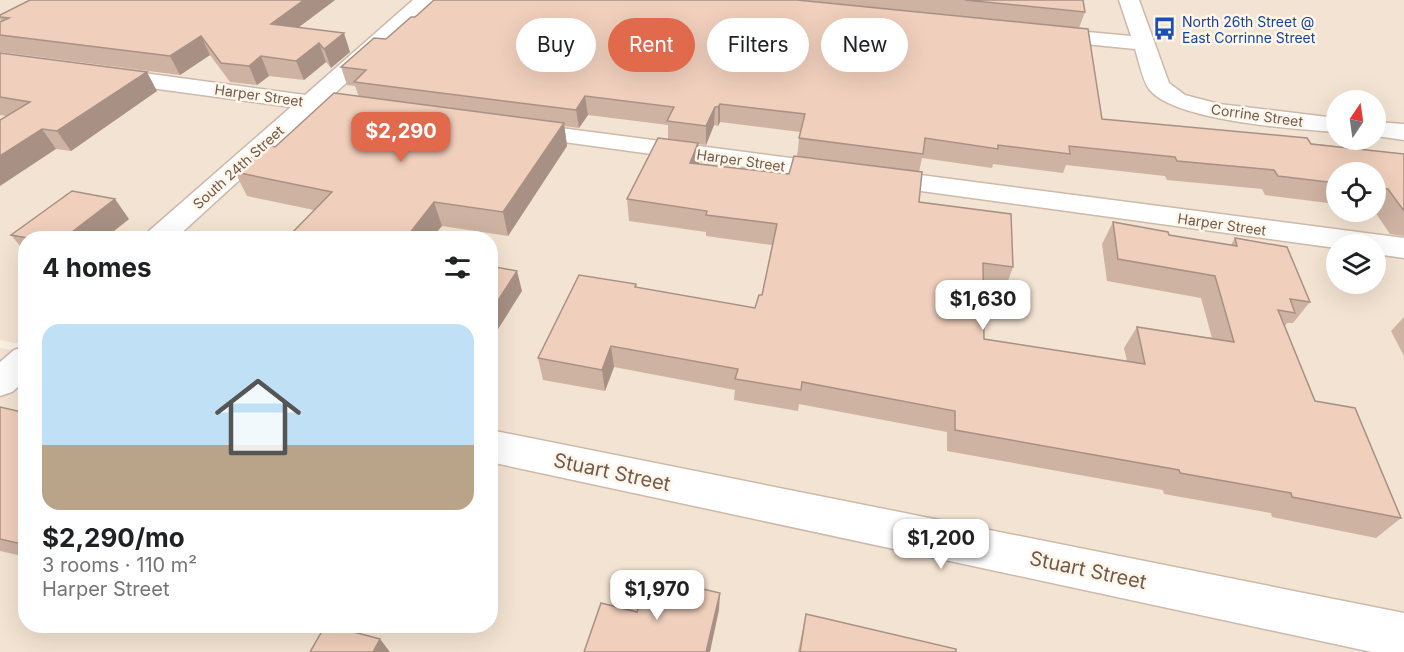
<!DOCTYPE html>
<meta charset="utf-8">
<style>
body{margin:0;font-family:Inter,sans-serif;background:#f6f6f6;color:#202124;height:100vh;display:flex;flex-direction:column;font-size:22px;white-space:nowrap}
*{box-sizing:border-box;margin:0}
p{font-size:20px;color:#757577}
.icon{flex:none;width:33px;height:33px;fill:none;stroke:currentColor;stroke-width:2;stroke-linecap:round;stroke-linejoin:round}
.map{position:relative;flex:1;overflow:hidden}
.side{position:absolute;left:18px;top:231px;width:480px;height:402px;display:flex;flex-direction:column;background:#fff;border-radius:24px;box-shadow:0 6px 24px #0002}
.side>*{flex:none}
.top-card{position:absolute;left:516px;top:18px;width:570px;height:54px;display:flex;gap:12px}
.needle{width:39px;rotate:13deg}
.buttons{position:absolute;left:1326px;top:90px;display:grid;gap:12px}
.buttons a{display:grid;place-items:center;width:60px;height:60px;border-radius:50%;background:#fff;box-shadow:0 6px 24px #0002;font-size:30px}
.price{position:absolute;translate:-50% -51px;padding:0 14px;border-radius:12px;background:#fff;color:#222;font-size:20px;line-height:39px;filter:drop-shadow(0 2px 3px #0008)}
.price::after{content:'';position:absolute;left:50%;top:36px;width:18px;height:14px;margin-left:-9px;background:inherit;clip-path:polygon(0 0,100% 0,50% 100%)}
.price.on{background:#e16a4d;color:#fff}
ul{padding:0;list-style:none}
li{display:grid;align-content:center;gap:12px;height:318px;padding:0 24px}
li+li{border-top:2px solid #e0e0e0}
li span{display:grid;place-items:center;height:186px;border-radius:18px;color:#555}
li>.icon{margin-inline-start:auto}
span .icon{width:108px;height:108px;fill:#fffc;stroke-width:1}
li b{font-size:26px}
h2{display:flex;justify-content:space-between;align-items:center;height:72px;padding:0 24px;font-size:26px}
.pill{padding:0 21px;border-radius:27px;background:#fff;box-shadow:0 6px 24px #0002;font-size:21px;line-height:54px}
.pill.on{background:#e16a4d;color:#fff}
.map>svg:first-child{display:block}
</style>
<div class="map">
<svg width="1404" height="652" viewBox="0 0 1404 652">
<rect width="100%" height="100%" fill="#fbf1e4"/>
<g fill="#f3e3d2" fill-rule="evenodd">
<path d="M0 0H423L310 102 0 60Z"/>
<path d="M728 0H1404V634L491 446 490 238H159L375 46 1139 40ZM1336 100H1376V140H1336ZM1336 172H1376V212H1336ZM1336 244H1376V284H1336Z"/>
<path d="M0 61 307 103 153 238H26L25 345 0 340Z"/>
<path d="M0 348 25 352 26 626H490L491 451 1404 652H0Z"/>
</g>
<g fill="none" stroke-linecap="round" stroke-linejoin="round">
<defs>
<g id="minor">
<path d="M413 0H435L330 98 376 105 379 110 376 115 367 117 316 110 176 238H145L149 231 291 107 106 82 98 80 95 75 98 70 106 68 305 95Z"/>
<path d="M1119 0H1139L1169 83 1185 95 1219 104 1336 118V132C1296 129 1173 121 1149 89 1142 79 1139 61 1135 49L1045 40 1038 38 1035 34 1038 30 1045 28 1131 36Z"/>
<path d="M1376 122 1404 124V140L1376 136Z"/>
<path d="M522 123 1404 238V258L1376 254V244H1336V248L513 135 510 130 513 125Z"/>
<path d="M26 346V380L12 392 0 396V362L14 350Z"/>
<path d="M490 430 1404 613V652H1372L490 462Z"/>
</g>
</defs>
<use href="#minor" stroke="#ccb9ab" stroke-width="3"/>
<use href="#minor" fill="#fff" fill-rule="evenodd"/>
</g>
<g fill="#ceb2a2" fill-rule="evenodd">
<path d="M30 0H335L299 27 350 52 331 68 326 62 304 80 269 76 257 85 230 82 210 55 180 75 0 52V22L1 21 0 19V15Z"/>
<path d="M434 0H1083L1085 12 1079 28 1102 119 1404 154V236L1390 234 1375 212 1376 172H1336V204L1265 195 1262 189 1167 180 1165 176 1066 165 1063 173 993 164 992 168 922 158 919 172V202L1013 267 1005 289 983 285 984 339 1127 361 1124 348 1137 327 1212 338 1201 298 1107 281 1102 244 1113 222 1169 235 1231 245 1235 238 1310 302 1293 323H1287L1285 326 1315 401 1401 518 1376 538 1272 517 1271 513 1164 494 1163 490 947 451V432L799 404 798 411 734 400 735 390 614 367 605 391 543 380 538 358 636 284 637 288 755 308 762 295 772 245 706 236V232L629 221 627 199 668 139V125L588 115 579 128 564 126 567 146 508 236 442 226 314 210 247 196 235 172 359 97 355 86 347 85 341 67 386 39 415 17ZM720 122 800 132 797 156 789 174 698 164V144L706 145 714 125 718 126Z"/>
<path d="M0 53 157 91 71 151 56 149 7 116 0 115Z"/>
<path d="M129 219 105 238H26V253L11 235Z"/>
<path d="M1404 317V356L1391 331Z"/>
<path d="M0 407 26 413V557L0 551Z"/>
<path d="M806 614 956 652H798Z"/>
</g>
<g fill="#a89184">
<path d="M304 0H335L279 42 271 24Z"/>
<path d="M344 33 350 52 331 68 324 49Z"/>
<path d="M201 36 210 55 180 75 170 56Z"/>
<path d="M319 43 326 62 304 80 296 61Z"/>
<path d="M261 56 269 76 257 85 249 66Z"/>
<path d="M147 72 157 91 71 151 57 131Z"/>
<path d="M585 96 588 115 579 128 576 110Z"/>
<path d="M720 104V122L718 126V107Z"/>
<path d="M715 107 714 125 706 145V126Z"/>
<path d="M564 123 567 146 508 236 503 212Z"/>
<path d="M42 129 56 149 0 186V156Z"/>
<path d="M698 143 699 164 690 163Z"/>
<path d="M115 199 129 219 105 238H64Z"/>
<path d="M434 202 442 226 432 238H406Z"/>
<path d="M517 271 522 291 490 342V313Z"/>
<path d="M611 346 614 367 605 391 602 370Z"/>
<path d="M720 593 719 610 710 652H706Z"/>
<path d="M380 639 390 652H373Z"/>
</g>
<g fill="#f0cfbc" stroke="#a89184" stroke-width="1.5">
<path d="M30 0H304L271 24 344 33 324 49 319 43 296 61 261 56 249 66 221 63 201 36 170 56 0 35V22L9 18 0 17V15Z"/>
<path d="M434 0H797L1088 29 1102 119 1307 138 1311 144 1404 154V211L1388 189 1376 188V172H1336V183L1278 176 1274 170 1177 161 1175 157 1069 146 1070 154 998 145V149L925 138 923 154 799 138 805 114 720 104 718 107H715L706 126 667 121 674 107 585 96 576 110 354 82 366 70 341 67 374 38 386 39 411 17H415Z"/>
<path d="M965 0H1083L1085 12Z"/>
<path d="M0 53 147 72 57 131 42 129 0 156V120L30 102 0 97Z"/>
<path d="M334 93 564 123 503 212 434 202 406 238H287L332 192 235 172 267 145 275 147Z"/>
<path d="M658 138 698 143 690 163 789 174 794 156 922 172 919 202 1011 214 1013 267 983 263 984 339 1145 364 1137 327 1234 342 1215 276 1118 259 1113 222 1168 232 1169 235 1237 246 1235 238 1287 247 1310 302 1290 299 1295 313 1278 310 1315 401 1355 408 1401 518 1292 497 1291 493 1180 473 1179 470 955 430V411L802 382 801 390 735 379 738 369 611 346 602 370 538 358 579 275 636 284 635 287 755 308 759 295H762L777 224 706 215 707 211 627 199Z"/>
<path d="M72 191 115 199 64 238H28L11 235Z"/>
<path d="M490 266 517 271 490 313Z"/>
<path d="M0 407 26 413V545L0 539Z"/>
<path d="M648 576 720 593 706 652H584L601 603 637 612Z"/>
<path d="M806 614 956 649V652H800Z"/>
<path d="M325 626H331L380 639 373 652H310Z"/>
</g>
<defs>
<symbol id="bus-bare" viewBox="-9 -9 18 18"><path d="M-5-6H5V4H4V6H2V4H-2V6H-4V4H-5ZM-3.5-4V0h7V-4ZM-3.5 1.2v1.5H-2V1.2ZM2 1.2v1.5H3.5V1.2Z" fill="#1a4fb4" stroke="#fef6ea" stroke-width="2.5" paint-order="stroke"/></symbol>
</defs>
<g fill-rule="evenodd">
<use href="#bus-bare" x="1148" y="12" width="33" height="33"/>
</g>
<g text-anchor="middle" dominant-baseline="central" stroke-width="5" stroke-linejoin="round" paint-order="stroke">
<g font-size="14" fill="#164399" stroke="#fef6ea" text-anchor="start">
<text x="1182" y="21">North 26th Street @<tspan x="1182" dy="16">East Corrinne Street</tspan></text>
</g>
<g font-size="14" fill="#73584a" stroke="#fef6ea">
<text transform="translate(259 95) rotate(8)">Harper Street</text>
<text transform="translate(1257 115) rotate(8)">Corrine Street</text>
<text transform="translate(741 160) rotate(8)">Harper Street</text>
<text transform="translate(238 167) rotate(-42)">South 24th Street</text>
<text transform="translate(1222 224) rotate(8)">Harper Street</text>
</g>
<g font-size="20" fill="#73584a" stroke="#fef6ea">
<text transform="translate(612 472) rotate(12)">Stuart Street</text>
<text transform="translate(1088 570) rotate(12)">Stuart Street</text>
</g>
</g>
</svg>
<div class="buttons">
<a><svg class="needle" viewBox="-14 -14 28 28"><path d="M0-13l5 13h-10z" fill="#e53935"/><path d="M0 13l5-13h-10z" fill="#757577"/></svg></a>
<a><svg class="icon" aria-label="locate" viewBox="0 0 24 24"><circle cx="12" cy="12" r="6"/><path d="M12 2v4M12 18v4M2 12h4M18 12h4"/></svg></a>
<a><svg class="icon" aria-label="layers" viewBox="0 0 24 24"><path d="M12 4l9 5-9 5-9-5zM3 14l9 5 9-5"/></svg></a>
</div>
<b class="price on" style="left:401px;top:163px">$2,290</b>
<b class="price" style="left:983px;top:331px">$1,630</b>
<b class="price" style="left:941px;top:570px">$1,200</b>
<b class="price" style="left:657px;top:621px">$1,970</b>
<div class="top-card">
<a class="pill">Buy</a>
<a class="pill on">Rent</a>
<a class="pill">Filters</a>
<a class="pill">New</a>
</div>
<section class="side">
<h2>4 homes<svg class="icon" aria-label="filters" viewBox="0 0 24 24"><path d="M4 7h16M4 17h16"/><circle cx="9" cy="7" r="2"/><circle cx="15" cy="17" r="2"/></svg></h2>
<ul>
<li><span style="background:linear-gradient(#bfe0f5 65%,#b9a48a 0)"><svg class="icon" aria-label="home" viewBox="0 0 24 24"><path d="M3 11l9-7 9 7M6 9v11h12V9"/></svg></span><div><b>$2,290/mo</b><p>3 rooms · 110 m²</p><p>Harper Street</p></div></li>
</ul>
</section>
</div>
